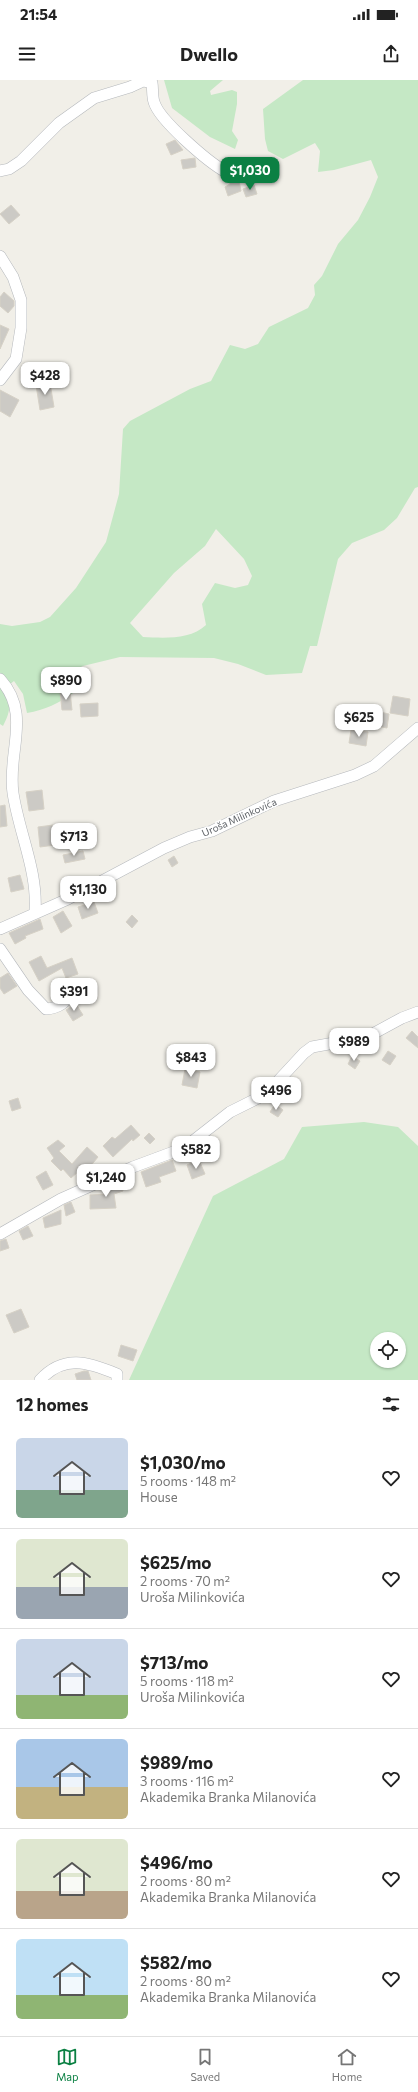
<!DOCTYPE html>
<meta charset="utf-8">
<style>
body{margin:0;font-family:Commissioner,sans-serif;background:#f6f6f6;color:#222;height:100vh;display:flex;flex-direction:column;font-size:15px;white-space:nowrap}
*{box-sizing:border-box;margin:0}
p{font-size:13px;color:#767676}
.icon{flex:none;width:22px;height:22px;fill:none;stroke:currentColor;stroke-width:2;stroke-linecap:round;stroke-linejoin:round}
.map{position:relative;height:1300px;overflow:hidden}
.panel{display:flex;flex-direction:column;background:#fff;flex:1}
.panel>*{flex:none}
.tools{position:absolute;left:370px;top:1252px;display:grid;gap:8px}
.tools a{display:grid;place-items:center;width:36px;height:36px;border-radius:50%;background:#fff;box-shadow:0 1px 3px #0004;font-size:20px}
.price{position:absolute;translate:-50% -34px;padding:0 9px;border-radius:8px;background:#fff;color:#222;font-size:13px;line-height:26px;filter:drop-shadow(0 1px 2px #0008)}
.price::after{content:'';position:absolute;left:50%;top:24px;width:12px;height:9px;margin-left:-6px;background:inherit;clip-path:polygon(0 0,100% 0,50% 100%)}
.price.selected{background:#0b8043;color:#fff}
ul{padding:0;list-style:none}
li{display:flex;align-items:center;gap:12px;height:100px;padding:0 16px}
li+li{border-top:1px solid #e0e0e0}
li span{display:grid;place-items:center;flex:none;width:112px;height:80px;border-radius:6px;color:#555}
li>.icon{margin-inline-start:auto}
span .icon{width:48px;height:48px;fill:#fffc;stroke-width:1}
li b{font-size:17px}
h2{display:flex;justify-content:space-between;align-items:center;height:48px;padding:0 16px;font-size:17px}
.status{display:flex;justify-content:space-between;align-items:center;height:28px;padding:0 20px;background:#fff;direction:ltr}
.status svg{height:11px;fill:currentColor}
header{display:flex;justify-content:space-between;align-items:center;height:52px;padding:0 16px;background:#fff;font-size:18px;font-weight:700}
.tab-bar{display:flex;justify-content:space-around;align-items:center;height:56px;border-top:1px solid #e0e0e0;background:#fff;font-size:11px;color:#767676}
.tab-bar a{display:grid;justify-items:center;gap:2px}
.tab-bar .selected{color:#0b8043}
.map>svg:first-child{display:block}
</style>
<div class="status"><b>21:54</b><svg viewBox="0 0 49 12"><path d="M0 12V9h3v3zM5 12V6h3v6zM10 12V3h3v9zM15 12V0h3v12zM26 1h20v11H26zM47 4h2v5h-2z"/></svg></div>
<header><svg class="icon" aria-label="menu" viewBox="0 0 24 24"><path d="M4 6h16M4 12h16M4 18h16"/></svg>Dwello<svg class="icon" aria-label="share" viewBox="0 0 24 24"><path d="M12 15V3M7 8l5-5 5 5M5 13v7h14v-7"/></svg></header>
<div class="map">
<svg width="418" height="1300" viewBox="0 0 418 1300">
<rect width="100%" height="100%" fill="#f1efe8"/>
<g fill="#c5e8c5" fill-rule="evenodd">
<path d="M164 0H223L210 11 211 15 232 10 237 12V24L232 51 238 60 235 69 210 57 172 28Z"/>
<path d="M303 0H418V407L415 408 397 438 384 450 352 463 338 479 317 566H310L302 593 266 595 238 584 214 578 120 577 83 586 68 593 62 601 73 613C59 623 45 630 27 633L23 614 14 601 5 608C11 623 11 631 3 646L0 644V544L12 546 40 542 50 537 76 508 106 462 119 414 123 349 130 341 190 309 211 301 230 265 245 269 258 264 269 247 308 228 315 215 314 205 322 196 338 164 358 140 370 117 378 97 371 80 334 90 318 92 320 71 315 63 283 79 268 71 265 59 263 29ZM216 449 244 479 252 496 248 505 235 508 215 503 202 524 206 545C190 560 164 558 143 557L130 543 174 493 205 466Z"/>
<path d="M364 1042 398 1047 418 1066V1300H129L213 1116 284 1079 302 1047ZM377 1259H399V1281H377Z"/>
</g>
<g fill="#cccac5" stroke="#d6d1c6">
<path d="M175 60 183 70 171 75 166 64Z"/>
<path d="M195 78 196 87 183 89 181 80Z"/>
<path d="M266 91H276L277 100 266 101Z"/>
<path d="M238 95 241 111 228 116 225 107 230 104 229 98Z"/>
<path d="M254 105 257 114 246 117 243 109Z"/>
<path d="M11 125 20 135 9 144 0 134Z"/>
<path d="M4 212 14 221V226L8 233 0 226V217Z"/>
<path d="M0 245 9 249 0 269Z"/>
<path d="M50 303 54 327 40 330 36 305Z"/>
<path d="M0 310 19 320 10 337 0 331Z"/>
<path d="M70 611 72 630H62L60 612Z"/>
<path d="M393 616 410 619 408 636 390 633Z"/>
<path d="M98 623V636L81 637 80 624Z"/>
<path d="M380 632 389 634 387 648 377 646Z"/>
<path d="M351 650 368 652 366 666 349 663Z"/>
<path d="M42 710 44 729 29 731 26 712Z"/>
<path d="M5 725 7 746 0 747V726Z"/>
<path d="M53 745 55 765 40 767 38 747Z"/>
<path d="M83 771 85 779 65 783 63 775Z"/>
<path d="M174 776 178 783 172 787 168 780Z"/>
<path d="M20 795 24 809 11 812 8 798Z"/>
<path d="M94 822 98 833 82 839 78 827Z"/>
<path d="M63 831 72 846 61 853 53 837Z"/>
<path d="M132 835 138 841 132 848 126 842Z"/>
<path d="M40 839 43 849 25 856 26 858 15 864 9 853Z"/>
<path d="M41 876 47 888 72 878 78 894 66 898 62 888 39 901 29 882Z"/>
<path d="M8 893 17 906 4 914 0 908V898Z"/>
<path d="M76 924 83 935 73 941 66 930Z"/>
<path d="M412 951 418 957V968L406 958Z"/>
<path d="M191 966 197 969 193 980 186 978Z"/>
<path d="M388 971 396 976 390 985 382 980Z"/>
<path d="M352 976 360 981 355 989 348 984Z"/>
<path d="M185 989 200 992 197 1008 182 1005Z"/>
<path d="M18 1018 21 1028 12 1031 9 1021Z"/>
<path d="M275 1024 283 1030 278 1037 270 1032Z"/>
<path d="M131 1045 140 1055 133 1061 132 1059 113 1077 103 1066 112 1057 115 1059Z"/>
<path d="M149 1053 155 1059 150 1064 144 1058Z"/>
<path d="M58 1060 65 1066 59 1071 72 1084 87 1067 98 1077 89 1088 86 1085 71 1098 63 1089 61 1091 51 1081 54 1078 47 1068Z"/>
<path d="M172 1080 176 1091 159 1097 161 1102 146 1107 141 1092Z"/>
<path d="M199 1080 205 1094 192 1099 187 1085Z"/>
<path d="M46 1091 53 1105 43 1110 36 1097Z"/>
<path d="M120 1100 123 1111 114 1114 116 1128 90 1129V1115L109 1114 107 1106Z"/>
<path d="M71 1122 75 1132 66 1136 64 1125Z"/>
<path d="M61 1130V1144L45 1148 43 1138Z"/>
<path d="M28 1146 33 1156 23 1160 19 1151Z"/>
<path d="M6 1159 9 1168 0 1171V1161Z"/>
<path d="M21 1229 29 1247 14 1253 6 1235Z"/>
<path d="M121 1265 137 1270 133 1281 118 1276Z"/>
<path d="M84 1291H88L91 1300H77L75 1294Z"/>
</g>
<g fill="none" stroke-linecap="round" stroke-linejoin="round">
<defs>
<g id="minor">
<path d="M0 91 9 89 21 81 59 43 94 18 130 7 143 1 152 3C153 9 152 16 154 22 159 40 208 82 226 92"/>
<path d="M0 176 13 197 21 220V248L16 279 0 300"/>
<path d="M0 599C32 634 7 672 13 713 19 753 38 791 35 832"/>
<path d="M0 849 68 819 164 768 190 757 212 751 274 721 355 695 374 686 418 648"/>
<path d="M0 869 28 910 46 929C60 928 65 922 74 912"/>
<path d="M0 1154 61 1119 133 1087 184 1068 230 1032 266 1014 304 973 312 967 367 957 402 938 418 932"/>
<path d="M40 1300C64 1274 88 1282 117 1294V1300"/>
</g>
</defs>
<use href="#minor" stroke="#b5b8bc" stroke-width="12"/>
<use href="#minor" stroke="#fff" stroke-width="11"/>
</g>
<g text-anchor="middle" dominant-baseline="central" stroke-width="3" stroke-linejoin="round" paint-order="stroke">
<g font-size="10" fill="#5f6368" stroke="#fff">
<text transform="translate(239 737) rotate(-24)">Uroša Milinkovića</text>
</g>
</g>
</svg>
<div class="tools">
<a><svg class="icon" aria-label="locate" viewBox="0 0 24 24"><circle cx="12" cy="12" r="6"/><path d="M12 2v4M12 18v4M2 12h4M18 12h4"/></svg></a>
</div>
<b class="price selected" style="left:250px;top:111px">$1,030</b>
<b class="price" style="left:45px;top:316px">$428</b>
<b class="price" style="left:66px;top:621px">$890</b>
<b class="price" style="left:359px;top:658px">$625</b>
<b class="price" style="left:74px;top:777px">$713</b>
<b class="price" style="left:88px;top:830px">$1,130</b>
<b class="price" style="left:74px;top:932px">$391</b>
<b class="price" style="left:354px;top:982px">$989</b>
<b class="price" style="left:191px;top:998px">$843</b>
<b class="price" style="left:276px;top:1031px">$496</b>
<b class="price" style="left:196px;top:1090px">$582</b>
<b class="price" style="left:106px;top:1118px">$1,240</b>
</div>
<section class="panel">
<h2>12 homes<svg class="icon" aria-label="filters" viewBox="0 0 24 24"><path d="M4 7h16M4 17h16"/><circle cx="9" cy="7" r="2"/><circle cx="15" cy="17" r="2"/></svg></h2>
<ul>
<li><span style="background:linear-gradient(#c9d6e8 65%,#7fa58c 0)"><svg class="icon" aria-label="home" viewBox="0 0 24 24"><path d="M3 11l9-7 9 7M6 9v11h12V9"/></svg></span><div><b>$1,030/mo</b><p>5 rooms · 148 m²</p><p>House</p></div><svg class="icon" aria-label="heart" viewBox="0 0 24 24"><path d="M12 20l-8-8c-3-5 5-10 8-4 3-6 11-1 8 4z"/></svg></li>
<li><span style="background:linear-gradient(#dfe7d0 60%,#9aa5b1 0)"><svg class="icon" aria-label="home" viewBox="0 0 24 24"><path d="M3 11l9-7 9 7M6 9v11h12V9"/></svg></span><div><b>$625/mo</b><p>2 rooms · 70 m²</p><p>Uroša Milinkovića</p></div><svg class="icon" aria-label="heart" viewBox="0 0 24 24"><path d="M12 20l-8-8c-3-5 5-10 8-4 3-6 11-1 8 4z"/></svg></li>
<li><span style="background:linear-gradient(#c9d6e8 70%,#8fb573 0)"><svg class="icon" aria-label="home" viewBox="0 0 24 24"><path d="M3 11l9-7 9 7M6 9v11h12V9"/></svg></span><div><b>$713/mo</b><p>5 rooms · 118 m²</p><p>Uroša Milinkovića</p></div><svg class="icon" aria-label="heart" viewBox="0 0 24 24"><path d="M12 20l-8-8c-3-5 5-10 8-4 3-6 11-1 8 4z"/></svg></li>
<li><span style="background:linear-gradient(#a9c7e8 60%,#c2b280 0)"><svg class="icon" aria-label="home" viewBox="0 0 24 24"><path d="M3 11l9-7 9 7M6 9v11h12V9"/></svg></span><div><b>$989/mo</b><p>3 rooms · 116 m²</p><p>Akademika Branka Milanovića</p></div><svg class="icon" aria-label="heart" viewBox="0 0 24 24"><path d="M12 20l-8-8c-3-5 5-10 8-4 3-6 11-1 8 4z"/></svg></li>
<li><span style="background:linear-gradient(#dfe7d0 65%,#b9a48a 0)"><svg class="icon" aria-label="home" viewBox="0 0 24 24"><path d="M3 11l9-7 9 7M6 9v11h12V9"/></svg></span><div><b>$496/mo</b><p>2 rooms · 80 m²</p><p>Akademika Branka Milanovića</p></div><svg class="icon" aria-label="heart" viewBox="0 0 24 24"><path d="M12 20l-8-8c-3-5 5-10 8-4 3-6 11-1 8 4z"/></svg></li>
<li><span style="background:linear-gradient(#bfe0f5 70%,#8fb573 0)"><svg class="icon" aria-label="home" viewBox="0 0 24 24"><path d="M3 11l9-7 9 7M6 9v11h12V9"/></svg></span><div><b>$582/mo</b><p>2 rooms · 80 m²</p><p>Akademika Branka Milanovića</p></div><svg class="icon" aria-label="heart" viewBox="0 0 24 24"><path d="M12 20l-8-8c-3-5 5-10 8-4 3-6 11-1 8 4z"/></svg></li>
</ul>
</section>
<nav class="tab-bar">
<a class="selected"><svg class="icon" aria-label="map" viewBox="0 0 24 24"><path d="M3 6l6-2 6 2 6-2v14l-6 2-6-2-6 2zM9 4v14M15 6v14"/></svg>Map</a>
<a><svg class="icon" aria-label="saved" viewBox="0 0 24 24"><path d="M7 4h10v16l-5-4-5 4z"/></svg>Saved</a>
<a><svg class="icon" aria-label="home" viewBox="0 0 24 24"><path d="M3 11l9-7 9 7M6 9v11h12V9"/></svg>Home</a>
</nav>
